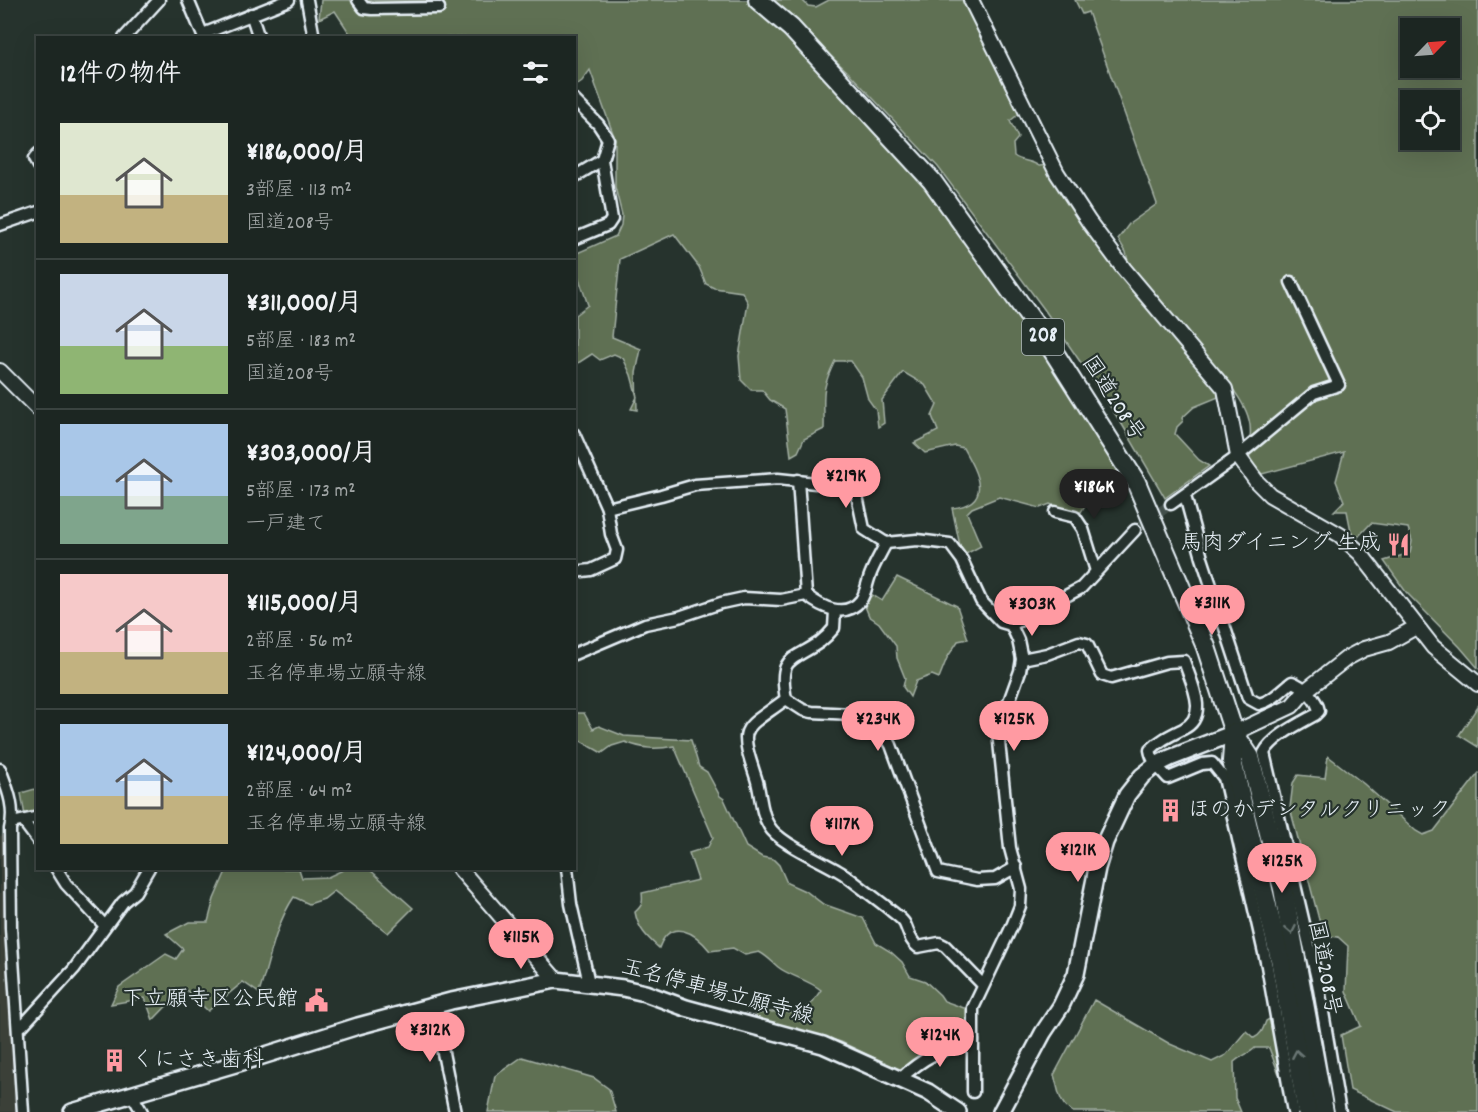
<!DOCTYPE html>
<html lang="ja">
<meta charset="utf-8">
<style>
body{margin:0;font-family:Dekko,"Klee One",sans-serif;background:#252e2a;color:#f1f3f6;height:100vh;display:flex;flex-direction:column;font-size:22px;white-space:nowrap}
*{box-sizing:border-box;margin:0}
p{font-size:20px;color:#a0a5a5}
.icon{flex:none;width:33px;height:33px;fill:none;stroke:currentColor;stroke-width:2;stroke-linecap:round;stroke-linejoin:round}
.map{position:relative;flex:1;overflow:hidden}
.sheet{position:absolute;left:36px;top:36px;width:540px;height:834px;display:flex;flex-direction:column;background:#1c2622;border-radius:0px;box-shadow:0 6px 24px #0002,0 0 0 2px #3a4340}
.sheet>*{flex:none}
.needle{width:39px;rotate:65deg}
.fabs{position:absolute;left:1400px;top:18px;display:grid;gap:12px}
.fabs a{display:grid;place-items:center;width:60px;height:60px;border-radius:0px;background:#1c2622;box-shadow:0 6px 24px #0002,0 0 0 2px #3a4340;font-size:30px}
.price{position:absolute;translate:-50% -51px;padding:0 14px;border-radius:21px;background:#ff9aa2;color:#111;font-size:20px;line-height:39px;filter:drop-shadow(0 2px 3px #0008)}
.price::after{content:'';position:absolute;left:50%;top:36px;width:18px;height:14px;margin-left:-9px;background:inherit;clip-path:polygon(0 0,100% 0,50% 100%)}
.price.selected{background:#222;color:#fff}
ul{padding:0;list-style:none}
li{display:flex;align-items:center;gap:18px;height:150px;padding:0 24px}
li+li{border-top:2px solid #3a4340}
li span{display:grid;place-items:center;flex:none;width:168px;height:120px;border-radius:0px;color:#555}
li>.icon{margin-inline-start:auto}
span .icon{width:72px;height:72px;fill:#fffc;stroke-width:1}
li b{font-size:26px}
h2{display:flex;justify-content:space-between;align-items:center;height:72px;padding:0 24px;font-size:26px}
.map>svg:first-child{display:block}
</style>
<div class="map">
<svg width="1478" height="1112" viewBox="0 0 1478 1112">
<rect width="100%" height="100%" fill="#26332d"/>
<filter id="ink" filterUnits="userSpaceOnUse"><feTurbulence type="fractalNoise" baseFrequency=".0167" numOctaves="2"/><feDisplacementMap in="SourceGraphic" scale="12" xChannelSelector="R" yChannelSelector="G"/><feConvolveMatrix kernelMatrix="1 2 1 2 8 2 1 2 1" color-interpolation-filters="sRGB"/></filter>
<g filter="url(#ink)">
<path fill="#3a4038" d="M5 834 16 1112H0V836Z"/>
<g fill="#5f7052" stroke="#a4b0a5" stroke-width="1.5" fill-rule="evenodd">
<path d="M321 0H748L792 40 922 181 1022 319 1093 429 1123 483C1103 490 1092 492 1081 512L1065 510 1050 504 1040 508 999 497 972 508 967 513 981 546 964 555 960 546 952 508C994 503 977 473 963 448L955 446 925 453 914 443 938 431 932 416 937 405 925 385 903 372 882 400 884 423 878 427 876 410 868 399 862 377 851 361H835C819 393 825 397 824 429L804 439 798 452 791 456 785 409 770 400 762 390H751L741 380 739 356 748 303 742 292 714 288 706 284 699 267 674 234 620 259 612 337 641 349 636 373 637 410 631 409 637 397 631 375 623 358 614 354 600 360 592 354 575 365V315L588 305 575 267V254L616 236 621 225 622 215 615 187V139L590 70 582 81 575 86 574 38 352 37 335 11 319 19Z"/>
<path d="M770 0H802L808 6 816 7 829 0H965L1020 113 1010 121 1018 138 1013 144 1014 156C1022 162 1031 160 1039 166L1050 165 1202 364 1221 396 1194 407 1182 418 1183 421 1177 427 1175 434 1199 460 1209 466 1165 498 1123 426 1092 379 1044 309 938 167 849 73Z"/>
<path d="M1075 0H1478V668L1460 647 1406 592 1384 561 1410 553 1412 541 1408 528 1371 523 1358 537 1351 531 1347 511H1334L1344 501 1336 481 1344 452 1262 474C1240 452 1253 450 1250 425 1248 410 1239 398 1231 386L1128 262 1126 252 1118 239 1129 224 1157 204 1088 12 1082 14ZM1410 28H1449V68H1410ZM1410 100H1449V140H1410Z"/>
<path d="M897 577 957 606 968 639 958 641 947 658 939 678 932 675 916 681 910 697 903 687 905 678 897 658 896 646 879 623 869 616 862 599 865 593 872 596 869 593 882 601Z"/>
<path d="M1478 706V747L1459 735Z"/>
<path d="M575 713H584L593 729 599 726 624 736 691 740 699 767 707 772 720 796 724 799 746 847 762 857 773 859 779 865 787 883 807 892 823 904 863 918 876 943 891 952 902 962 910 976 925 981 940 995 944 1001 964 1008H973V1041L906 1073 841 1042 757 1019 755 1014 780 1011 798 1013 812 1003 821 990C807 979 789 976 778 967 771 961 767 956 759 952L745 955 733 948 710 951C695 932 670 917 659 948 647 937 638 929 635 912 643 905 643 902 642 893L698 880 689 853 708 847 713 837 674 746C656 750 643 749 625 742L612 746 602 753 581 741 575 740Z"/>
<path d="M1328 756 1364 784 1416 831 1423 835 1434 831 1478 774V1112H1397L1350 1090 1341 1035 1361 1026 1346 991 1348 946 1338 937 1323 935 1290 808 1293 783 1298 775 1325 778Z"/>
<path d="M35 789 37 790V813L25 816 21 793Z"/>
<path d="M227 869H299L302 878 328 877 345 869H369L413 908 388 933 334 891 324 899 309 904 294 897C275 925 270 960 259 993L243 982 208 1011 184 988 153 1020 145 998 111 1004 119 987 166 954 176 959 183 949 166 934 189 922H208L214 899Z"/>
<path d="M1094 1000 1170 1044 1212 1062 1226 1055 1246 1031 1254 1038C1262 1034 1263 1029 1266 1021L1273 1017 1279 1060V1074L1269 1048H1255C1249 1054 1242 1055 1234 1062L1235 1098 1241 1112H1073C1058 1104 1059 1090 1054 1075Z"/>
<path d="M522 1057 594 1078 609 1089 616 1112H488L495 1076Z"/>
</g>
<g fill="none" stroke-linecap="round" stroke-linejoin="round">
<path stroke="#43504b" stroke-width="10" stroke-dasharray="10 5" stroke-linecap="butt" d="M1135 530 1171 504"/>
<defs>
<g id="minor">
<path d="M188 0 204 38"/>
<path d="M307 0 314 38"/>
<path d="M358 0 364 8 372 9 439 8"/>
<path d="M251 14 259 38"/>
<path d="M203 34 289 0"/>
<path d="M124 38 159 0"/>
<path d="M574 100 598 124 608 139 602 160 612 219 608 225 574 239"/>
<path d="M38 154 34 159 38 166"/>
<path d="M574 177 602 160"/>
<path d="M0 225 38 212"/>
<path d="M574 434 607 508 661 495 695 485 778 479 816 483 849 484 856 491 864 529 886 543 917 540 950 544 962 560 981 601 1001 622 1011 625 1018 640 1022 659 1020 671 998 732 1010 848 1021 889 1020 906 1012 926 973 1008V1092"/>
<path d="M798 480 806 595"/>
<path d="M1185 496 1202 558 1248 698 1259 704C1274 700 1280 691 1292 682 1303 686 1317 699 1319 711L1315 715C1299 724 1272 737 1264 753L1318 983 1340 1112"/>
<path d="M1171 504 1238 456 1314 393 1339 385 1291 282"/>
<path d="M1055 512 1075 517 1083 529 1096 571"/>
<path d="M574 572 591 570 615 559 617 550 611 534 607 508"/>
<path d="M835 611 834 628C830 633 825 638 820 642 791 662 778 656 786 699L803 710 812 712 852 714 882 731 891 745 938 872 977 880 995 879 1016 867"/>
<path d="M1011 625 1081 588 1135 530"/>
<path d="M574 654 645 624 679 617 721 603 744 598 781 600 806 595C821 607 845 620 861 600 866 593 867 582 871 573 875 563 881 553 886 543"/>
<path d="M1022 659 1047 654 1079 642 1087 644 1102 675 1111 678 1167 662 1184 661C1191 682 1210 716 1183 729 1171 735 1160 740 1150 750 1152 762 1160 769 1168 778L1202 764 1212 763 1224 778 1267 966 1293 1112"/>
<path d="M786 699C742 732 738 723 756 778 761 793 760 812 769 826 779 844 826 862 845 875 859 886 874 897 888 908 893 913 902 918 905 924 909 933 910 941 918 947L939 943 945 946 983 985"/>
<path d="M0 769C7 788 16 807 10 829L11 928 23 1112"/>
<path d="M23 821 38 841"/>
<path d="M12 823 38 817"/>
<path d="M56 868 66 884 105 926"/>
<path d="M567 868 571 904 589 983"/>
<path d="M422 1009 441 1043 455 1112"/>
<path d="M18 1026 23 1025 74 969 123 902 135 892 149 868"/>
<path d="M900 1079C920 1060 945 1046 973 1041"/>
<path d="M132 1095 142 1112"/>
</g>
<g id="tertiary">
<path d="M971 0 1057 173 1089 222 1124 269 1225 389 1238 456 1257 482 1270 495 1340 535 1360 553 1433 647 1478 684"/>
<path d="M0 371 38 409"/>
<path d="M1234 733 1292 706 1305 691 1347 658 1364 649 1389 642 1416 627"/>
<path d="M459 868 556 980"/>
</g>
<g id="secondary">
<path d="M72 1112 256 1058 358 1026 451 1001 556 980 623 988 645 993 686 1008 823 1045 928 1092 958 1112"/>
<path d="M1001 1112 1043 1033 1061 1006 1076 974 1097 868 1105 842 1127 795 1142 776 1156 765 1170 758 1234 733"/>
</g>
<g id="trunk">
<path d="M758 0 791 28 932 181 1048 343 1136 482 1206 647 1234 733 1250 757 1283 889 1324 1112"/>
<path d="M1234 733 1232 761 1280 959 1307 1112"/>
</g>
</defs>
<use href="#minor" stroke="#e8f1f8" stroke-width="15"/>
<use href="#tertiary" stroke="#e8f1f8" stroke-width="18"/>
<use href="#secondary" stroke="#e8f1f8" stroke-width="20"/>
<use href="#trunk" stroke="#e8f1f8" stroke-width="22"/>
<use href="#minor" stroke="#26332d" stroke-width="10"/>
<use href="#tertiary" stroke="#26332d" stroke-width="14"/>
<use href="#secondary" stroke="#26332d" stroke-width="15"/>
<use href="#trunk" stroke="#26332d" stroke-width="18"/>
</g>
<defs><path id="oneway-chevron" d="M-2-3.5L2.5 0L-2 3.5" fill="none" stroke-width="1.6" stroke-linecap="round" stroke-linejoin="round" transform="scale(1.5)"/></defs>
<g stroke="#6a7674">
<use href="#oneway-chevron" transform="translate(1291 930) rotate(79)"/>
<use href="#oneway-chevron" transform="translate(1297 1054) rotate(-100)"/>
</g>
</g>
<defs>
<symbol id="restaurant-bare" viewBox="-9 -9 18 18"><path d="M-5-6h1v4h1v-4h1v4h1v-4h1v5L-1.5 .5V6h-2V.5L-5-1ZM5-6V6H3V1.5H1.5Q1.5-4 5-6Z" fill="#ff9aa2" stroke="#26332d" stroke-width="2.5" paint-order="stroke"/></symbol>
<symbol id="building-bare" viewBox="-9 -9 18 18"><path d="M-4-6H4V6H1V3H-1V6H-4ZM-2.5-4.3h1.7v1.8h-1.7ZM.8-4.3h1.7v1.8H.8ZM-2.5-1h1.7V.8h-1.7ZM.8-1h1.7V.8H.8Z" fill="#ff9aa2" stroke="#26332d" stroke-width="2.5" paint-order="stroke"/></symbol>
<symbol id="civic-bare" viewBox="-9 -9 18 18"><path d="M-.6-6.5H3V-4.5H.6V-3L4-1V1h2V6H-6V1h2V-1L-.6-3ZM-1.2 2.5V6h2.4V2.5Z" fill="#ff9aa2" stroke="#26332d" stroke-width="2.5" paint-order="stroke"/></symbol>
</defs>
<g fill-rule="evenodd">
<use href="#restaurant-bare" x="1382" y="528" width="33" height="33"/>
<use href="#building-bare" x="1154" y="794" width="33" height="33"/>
<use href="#civic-bare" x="300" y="984" width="33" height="33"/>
<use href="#building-bare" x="98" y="1044" width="33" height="33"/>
</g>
<g text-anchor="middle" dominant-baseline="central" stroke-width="4.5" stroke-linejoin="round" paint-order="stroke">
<rect fill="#26332d" stroke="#aeb8bb" stroke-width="1.5" x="1022" y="319" width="42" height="36" rx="4.5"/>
<g font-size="21" font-weight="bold" fill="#e8f1f8">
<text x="1043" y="337">208</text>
</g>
<g font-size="22" fill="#e8f1f8" stroke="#26332d">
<text transform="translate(1112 399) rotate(57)">国道208号</text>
<text transform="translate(1323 968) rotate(79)">国道208号</text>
<text transform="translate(717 993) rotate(15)">玉名停車場立願寺線</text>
</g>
<g font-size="22" fill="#e8f1f8" stroke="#26332d" text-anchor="end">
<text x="1381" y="544">馬肉ダイニング 生成</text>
<text x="1188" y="811" text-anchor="start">ほのかデンタルクリニック</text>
<text x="298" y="1000">下立願寺区公民館</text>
<text x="132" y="1061" text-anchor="start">くにさき歯科</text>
</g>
</g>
</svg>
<div class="fabs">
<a><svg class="needle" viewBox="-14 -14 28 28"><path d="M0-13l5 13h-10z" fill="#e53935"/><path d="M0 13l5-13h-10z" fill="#a0a5a5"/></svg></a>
<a><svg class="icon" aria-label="locate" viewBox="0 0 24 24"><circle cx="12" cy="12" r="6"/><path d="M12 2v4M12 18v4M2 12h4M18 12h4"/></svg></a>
</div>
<b class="price" style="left:846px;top:509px">¥219K</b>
<b class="price selected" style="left:1094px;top:520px">¥186K</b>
<b class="price" style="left:1212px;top:636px">¥311K</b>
<b class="price" style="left:1032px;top:637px">¥303K</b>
<b class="price" style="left:878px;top:752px">¥234K</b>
<b class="price" style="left:1014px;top:752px">¥125K</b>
<b class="price" style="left:842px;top:857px">¥117K</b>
<b class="price" style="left:1078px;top:883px">¥121K</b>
<b class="price" style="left:1282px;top:894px">¥125K</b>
<b class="price" style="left:521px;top:970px">¥115K</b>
<b class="price" style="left:430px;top:1063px">¥312K</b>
<b class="price" style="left:940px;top:1068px">¥124K</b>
<section class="sheet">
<h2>12件の物件<svg class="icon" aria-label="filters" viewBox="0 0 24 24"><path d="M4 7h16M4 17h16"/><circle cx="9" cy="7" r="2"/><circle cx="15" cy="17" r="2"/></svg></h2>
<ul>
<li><span style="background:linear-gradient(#dfe7d0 60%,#c2b280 0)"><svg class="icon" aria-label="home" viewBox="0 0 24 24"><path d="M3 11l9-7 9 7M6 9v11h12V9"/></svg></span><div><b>¥186,000/月</b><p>3部屋 · 113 m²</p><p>国道208号</p></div></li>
<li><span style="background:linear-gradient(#c9d6e8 60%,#8fb573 0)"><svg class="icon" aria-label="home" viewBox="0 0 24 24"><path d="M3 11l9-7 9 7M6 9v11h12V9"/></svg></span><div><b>¥311,000/月</b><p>5部屋 · 183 m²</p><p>国道208号</p></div></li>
<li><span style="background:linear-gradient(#a9c7e8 60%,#7fa58c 0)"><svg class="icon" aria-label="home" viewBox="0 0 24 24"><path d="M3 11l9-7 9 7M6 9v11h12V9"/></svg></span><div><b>¥303,000/月</b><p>5部屋 · 173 m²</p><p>一戸建て</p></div></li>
<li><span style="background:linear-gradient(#f6c9c9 65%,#c2b280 0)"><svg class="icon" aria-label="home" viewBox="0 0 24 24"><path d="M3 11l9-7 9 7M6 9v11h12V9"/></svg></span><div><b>¥115,000/月</b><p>2部屋 · 56 m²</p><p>玉名停車場立願寺線</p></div></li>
<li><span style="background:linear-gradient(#a9c7e8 60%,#c2b280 0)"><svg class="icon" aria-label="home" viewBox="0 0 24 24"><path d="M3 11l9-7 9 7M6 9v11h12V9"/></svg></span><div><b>¥124,000/月</b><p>2部屋 · 64 m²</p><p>玉名停車場立願寺線</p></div></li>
</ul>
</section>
</div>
